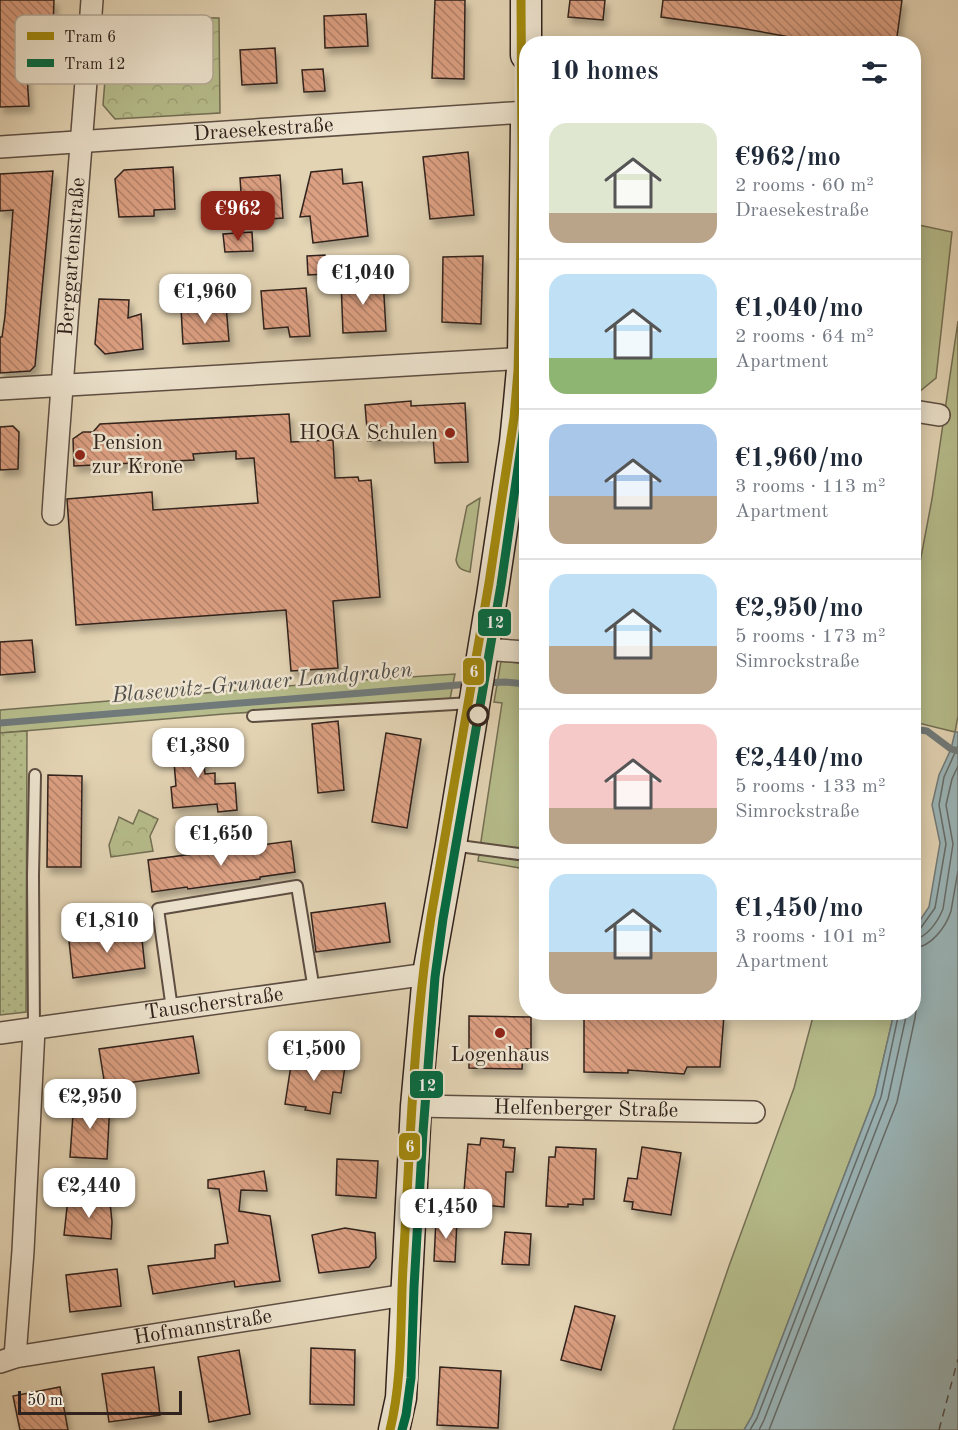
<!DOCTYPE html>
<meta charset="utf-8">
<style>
body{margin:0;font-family:"Old Standard TT",serif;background:#f6f6f7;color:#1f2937;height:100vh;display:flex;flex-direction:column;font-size:22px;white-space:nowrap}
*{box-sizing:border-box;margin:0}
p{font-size:20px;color:#747a83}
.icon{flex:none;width:33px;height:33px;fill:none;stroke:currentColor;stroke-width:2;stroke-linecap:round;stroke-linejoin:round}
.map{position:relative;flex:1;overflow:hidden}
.sheet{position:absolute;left:519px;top:36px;width:402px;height:984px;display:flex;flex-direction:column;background:#fff;border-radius:24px;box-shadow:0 3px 15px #0003}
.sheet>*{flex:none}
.scale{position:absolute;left:18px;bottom:15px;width:164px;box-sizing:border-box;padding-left:6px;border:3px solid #30221c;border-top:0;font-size:16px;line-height:21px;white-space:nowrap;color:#30221c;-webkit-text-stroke:4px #ede3ce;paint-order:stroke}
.price{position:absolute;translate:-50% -51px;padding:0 14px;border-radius:12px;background:#fff;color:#222;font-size:20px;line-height:39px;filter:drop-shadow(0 2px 3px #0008)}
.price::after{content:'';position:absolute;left:50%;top:36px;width:18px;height:14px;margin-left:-9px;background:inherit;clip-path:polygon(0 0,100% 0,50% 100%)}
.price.selected{background:#8f2418;color:#fff}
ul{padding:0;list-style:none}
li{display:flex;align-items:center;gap:18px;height:150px;padding:0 30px}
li+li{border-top:2px solid #e0e1e3}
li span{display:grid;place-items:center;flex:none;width:168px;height:120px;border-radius:18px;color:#555}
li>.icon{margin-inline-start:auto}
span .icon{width:72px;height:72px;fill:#fffc;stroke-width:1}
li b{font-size:26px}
h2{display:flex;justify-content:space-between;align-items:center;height:72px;padding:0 30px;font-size:26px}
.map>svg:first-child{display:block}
</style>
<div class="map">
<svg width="958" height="1430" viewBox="0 0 958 1430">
<defs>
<pattern id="park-crowns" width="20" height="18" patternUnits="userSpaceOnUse" patternTransform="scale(1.5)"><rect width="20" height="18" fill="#b6bc8b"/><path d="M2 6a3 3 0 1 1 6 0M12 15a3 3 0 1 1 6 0" fill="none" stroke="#9da177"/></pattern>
<pattern id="garden-dots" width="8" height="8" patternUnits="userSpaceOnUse" patternTransform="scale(1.5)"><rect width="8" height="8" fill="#b6bc8b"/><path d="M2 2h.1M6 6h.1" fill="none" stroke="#9da177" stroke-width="1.8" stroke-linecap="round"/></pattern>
<pattern id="building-back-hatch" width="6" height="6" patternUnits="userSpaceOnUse" patternTransform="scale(1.5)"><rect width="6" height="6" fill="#db9f81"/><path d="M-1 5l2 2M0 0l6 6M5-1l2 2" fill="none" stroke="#b28169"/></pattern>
<filter id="shadow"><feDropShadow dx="3.5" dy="6" stdDeviation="3" flood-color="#0004"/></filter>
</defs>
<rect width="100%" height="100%" fill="#e3d4b4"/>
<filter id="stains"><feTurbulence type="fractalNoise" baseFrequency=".00333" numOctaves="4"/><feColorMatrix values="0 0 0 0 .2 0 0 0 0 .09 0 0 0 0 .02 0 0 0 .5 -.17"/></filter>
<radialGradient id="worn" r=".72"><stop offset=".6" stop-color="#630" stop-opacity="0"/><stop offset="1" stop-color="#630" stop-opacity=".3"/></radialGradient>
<g fill="#b6bc8b" stroke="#736f54" stroke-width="1.5">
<path d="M914 224 952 232 936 378 919 392 914 391Z"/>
<path d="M958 321V716L955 732 914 722V594L932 499Z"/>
<path d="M480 498 470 572C462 570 458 569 456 560L467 506Z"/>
<path d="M501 661 526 664V869L478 861 502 703 494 702Z"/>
<path d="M455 674 450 699 224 714 0 733V710L348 681Z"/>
<path d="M814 1013H894L875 1095 752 1416 744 1430H673L729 1266 794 1088Z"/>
</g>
<g fill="url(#park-crowns)" stroke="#736f54" stroke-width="1.5">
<path d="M110 16 219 18 220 113 115 119 103 105Z"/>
<path d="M139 810 158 819 150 836 153 851 111 857 109 845 119 817 133 824Z"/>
</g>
<path fill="url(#garden-dots)" stroke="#736f54" stroke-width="1.5" d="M27 731 26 1012 0 1015V733Z"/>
<path fill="#9ab5b8" stroke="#707a7a" stroke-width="1.5" d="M955 732H958V1430H744L752 1416 875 1095 894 1013 914 1012V929L929 907 940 843 932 805 939 775 951 749Z"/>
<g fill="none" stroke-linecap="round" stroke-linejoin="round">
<g stroke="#656c6a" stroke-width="1.5">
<path d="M914 931 920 929 935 908 946 844 939 805 944 777 958 746"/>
<path d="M914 939C927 938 938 921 943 909L953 844 946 805 952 779 958 766"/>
<path d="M914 948C931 947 946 927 951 911L958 871"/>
<path d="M750 1430 757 1418 881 1097 899 1012"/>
<path d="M759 1430 764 1420 888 1099 907 1012"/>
<path d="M769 1430 897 1102 915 1018 916 1011 914 1004"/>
</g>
<g stroke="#707a7a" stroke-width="7">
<path d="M484 683 505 682 526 684"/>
<path d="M0 723 470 684"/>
<path d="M914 729 927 731 951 749 958 751"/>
</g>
<path stroke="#504e4b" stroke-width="1.5" stroke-dasharray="8 6" stroke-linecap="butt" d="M939 1430 958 1359"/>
</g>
<g fill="url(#building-back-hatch)" stroke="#30221c" stroke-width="1.5" filter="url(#shadow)">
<path d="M0 0H54L53 27H58L57 44 25 46 29 106 0 107Z"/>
<path d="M435 0H465L464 79 432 78Z"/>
<path d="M570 0H605L603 20 568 17Z"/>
<path d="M663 0H902L896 44H829L740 28 661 17Z"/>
<path d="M366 14 368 46 325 48 324 16Z"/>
<path d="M275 48 277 83 242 85 240 50Z"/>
<path d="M323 69 325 91 304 92 302 70Z"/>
<path d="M468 152 474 215 430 219 423 157Z"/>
<path d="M173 167 175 209 154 210V216L119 217 115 179 124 170Z"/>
<path d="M342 169 343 184 362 182 368 236 313 243 310 216 300 217 311 172Z"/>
<path d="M53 171 35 366 30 371 0 373V337H2L5 316 13 210 0 211V174Z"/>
<path d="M280 175 283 218 243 221 240 178Z"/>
<path d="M252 232 253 251 225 252 223 234Z"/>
<path d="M325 255 326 274 308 275 307 256Z"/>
<path d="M483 256 481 324 442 322 443 257Z"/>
<path d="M383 278 386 331 343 333 341 280Z"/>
<path d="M306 288 310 336 290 337 288 327 264 329 261 291Z"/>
<path d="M99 299 129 300 128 318 141 314 143 349 105 354 95 344Z"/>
<path d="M226 305 229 341 183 344 181 308Z"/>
<path d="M411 401V406L465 403 468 462 435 463 433 437 368 441 365 405Z"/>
<path d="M289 414 291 442 333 440 335 478 358 477 359 481 371 480 380 597 333 601 338 668 291 671 286 610 76 625 67 499 152 492 153 510 258 503 254 458 236 459V451L193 454 194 460 74 466 73 439 83 432H93L100 424Z"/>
<path d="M13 426 19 432 18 469 0 470V427Z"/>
<path d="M32 640 35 672 0 675V642Z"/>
<path d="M338 721 344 790 318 793 312 724Z"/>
<path d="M386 733 421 739 407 828 372 822Z"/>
<path d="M201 735 205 774 215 773V784L235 783 237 810 218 812 217 804 173 808 171 787 176 786 172 738Z"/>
<path d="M48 775 82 776 81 867H47Z"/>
<path d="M291 841 295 872 260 877V879L188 889 187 887 152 892 148 860Z"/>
<path d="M385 903 390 942 316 952 311 913Z"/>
<path d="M141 930 145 968 73 978 69 941Z"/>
<path d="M584 1012H695L724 1015 720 1067H687L684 1074 628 1070V1073L584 1072Z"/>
<path d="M469 1016 531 1017V1049H523L522 1069 469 1068Z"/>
<path d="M193 1036 199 1073 105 1086 99 1049Z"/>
<path d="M293 1052 346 1060 341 1093 333 1092 330 1114 305 1110 306 1107 285 1104Z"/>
<path d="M74 1100 110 1102 107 1159 70 1157Z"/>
<path d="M481 1138 504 1140 503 1147 515 1148 513 1172H506L504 1207 463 1203 468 1144 480 1145Z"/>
<path d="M556 1147 596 1149 594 1199H583V1205L568 1204V1207L546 1206 549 1157H555Z"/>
<path d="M642 1147 681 1153 671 1215 632 1209 633 1202 624 1201 628 1178 637 1179Z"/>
<path d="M337 1159 378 1161 376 1198 336 1195Z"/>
<path d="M264 1171 267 1191 241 1190 239 1211 270 1216 280 1281 235 1287 234 1281 153 1294 148 1266 215 1258V1245L228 1243 219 1189 208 1188V1180Z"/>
<path d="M68 1198 110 1202 112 1222 111 1239 64 1235Z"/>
<path d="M436 1219 457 1220 455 1262 434 1261Z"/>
<path d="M345 1228 375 1233 376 1258 369 1267 319 1273 312 1235Z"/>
<path d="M505 1232 531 1234 529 1265 502 1264Z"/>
<path d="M117 1269 121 1306 70 1312 66 1275Z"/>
<path d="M575 1306 615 1316 601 1370 561 1360Z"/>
<path d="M311 1348 355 1350 354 1405 310 1404Z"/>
<path d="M239 1350 250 1414 209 1422 198 1357Z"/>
<path d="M154 1367 160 1415 109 1422 102 1374Z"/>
<path d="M440 1367 501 1371 498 1428 437 1425Z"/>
<path d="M60 1387 68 1430H20L13 1396Z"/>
</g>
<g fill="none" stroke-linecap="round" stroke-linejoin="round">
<defs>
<g id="lane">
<path d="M253 716 471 703"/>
<path d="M452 845 526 855"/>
<path d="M172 1009 158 909 297 886 314 990"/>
<path d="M34 1029 33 876 35 775"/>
</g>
<g id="street">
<path id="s1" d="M0 147 526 112"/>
<path d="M0 389 526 358"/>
<path d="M914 411 939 415"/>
<path id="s2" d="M53 514C64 342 80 171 92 0"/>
<path d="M483 649 526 652"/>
<path id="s3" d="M0 1033 428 974"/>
<path id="s4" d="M416 1106 754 1112"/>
<path d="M15 1357 23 1251 34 1029"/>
<path id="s5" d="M0 1362 15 1357 405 1295"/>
</g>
<g id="secondary">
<path d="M526 0V55"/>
<path d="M394 1430 401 1398 416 1106 428 974 451 845 492 596 515 442 519 402 523 358 526 124"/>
</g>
</defs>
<use href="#lane" stroke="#5d4e42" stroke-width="14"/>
<use href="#street" stroke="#5d4e42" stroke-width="24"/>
<use href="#secondary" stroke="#30221c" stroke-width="33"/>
<use href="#lane" stroke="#ede3ce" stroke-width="10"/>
<use href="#street" stroke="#ede3ce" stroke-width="21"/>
<use href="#secondary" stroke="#ede3ce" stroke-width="30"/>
<defs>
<path id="tram-1" d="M390 1430C403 1377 400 1321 403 1267 410 1150 413 1032 431 917L489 583 514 418 518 371 520 300 522 158 521 0"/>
<path id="tram-2" d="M402 1430 406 1415 411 1378 414 1287 423 1132 435 977 443 919 501 585 526 413"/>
</defs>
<use href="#tram-1" stroke="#ede3ce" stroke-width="14"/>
<use href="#tram-2" stroke="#ede3ce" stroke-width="14"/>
<use href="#tram-1" stroke="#a2890d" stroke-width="9"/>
<use href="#tram-2" stroke="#006b42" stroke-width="9"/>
</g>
<g fill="#8f2418" stroke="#ede3ce" stroke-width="2">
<circle cx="450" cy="433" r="6"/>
<circle cx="80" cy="455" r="6"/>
<circle cx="500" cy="1033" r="6"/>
</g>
<circle fill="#ede3ce" stroke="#30221c" stroke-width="3" cx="478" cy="715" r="10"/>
<g text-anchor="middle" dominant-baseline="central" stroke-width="5" stroke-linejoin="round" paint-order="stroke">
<g font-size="21" fill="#30221c" stroke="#ede3ce">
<text stroke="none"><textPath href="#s1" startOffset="264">Draesekestraße</textPath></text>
<text stroke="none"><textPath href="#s2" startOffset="258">Berggartenstraße</textPath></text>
<text stroke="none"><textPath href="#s3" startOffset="216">Tauscherstraße</textPath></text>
<text stroke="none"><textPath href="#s4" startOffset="170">Helfenberger Straße</textPath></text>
<text stroke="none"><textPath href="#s5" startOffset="206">Hofmannstraße</textPath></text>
</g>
<g font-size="21" fill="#30221c" stroke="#ede3ce" text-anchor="end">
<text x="438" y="433">HOGA Schulen</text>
<text x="92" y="443" text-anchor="start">Pension<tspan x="92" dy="24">zur Krone</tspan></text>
<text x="500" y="1055" text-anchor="middle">Logenhaus</text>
</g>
<g font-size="22" font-style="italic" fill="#504e4b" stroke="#ede3ce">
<text transform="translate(262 683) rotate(-5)">Blasewitz‐Grunaer Landgraben</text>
</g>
</g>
<rect x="15" y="15" width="198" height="69" rx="9" fill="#ede3ce" stroke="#b4a999" stroke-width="1.5"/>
<rect x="27" y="32" width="27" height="8" fill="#a2890d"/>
<rect x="27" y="59" width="27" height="8" fill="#006b42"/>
<g font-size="16" fill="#30221c">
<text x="64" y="42">Tram 6</text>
<text x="64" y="69">Tram 12</text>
</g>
<g stroke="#ede3ce" stroke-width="2">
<rect x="477" y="608" width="35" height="29" rx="6" fill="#006b42"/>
<rect x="462" y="657" width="23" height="29" rx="6" fill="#a2890d"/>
<rect x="409" y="1070" width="35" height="29" rx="6" fill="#006b42"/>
<rect x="398" y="1132" width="23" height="29" rx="6" fill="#a2890d"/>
</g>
<g font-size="16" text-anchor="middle" font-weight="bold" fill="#fff">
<text x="495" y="628">12</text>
<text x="474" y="677">6</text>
<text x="427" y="1091">12</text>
<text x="410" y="1152">6</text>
</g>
<rect width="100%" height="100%" filter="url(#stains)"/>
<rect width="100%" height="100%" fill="url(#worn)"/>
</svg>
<div class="scale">50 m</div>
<b class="price selected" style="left:238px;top:242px">€962</b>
<b class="price" style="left:363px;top:306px">€1,040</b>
<b class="price" style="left:205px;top:325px">€1,960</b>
<b class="price" style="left:198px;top:779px">€1,380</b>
<b class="price" style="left:221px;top:867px">€1,650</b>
<b class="price" style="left:107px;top:954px">€1,810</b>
<b class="price" style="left:314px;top:1082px">€1,500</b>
<b class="price" style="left:90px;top:1130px">€2,950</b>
<b class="price" style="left:89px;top:1219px">€2,440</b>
<b class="price" style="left:446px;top:1240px">€1,450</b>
<section class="sheet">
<h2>10 homes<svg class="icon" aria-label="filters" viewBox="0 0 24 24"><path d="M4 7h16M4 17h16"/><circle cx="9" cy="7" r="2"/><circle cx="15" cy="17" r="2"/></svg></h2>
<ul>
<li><span style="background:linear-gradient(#dfe7d0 75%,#b9a48a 0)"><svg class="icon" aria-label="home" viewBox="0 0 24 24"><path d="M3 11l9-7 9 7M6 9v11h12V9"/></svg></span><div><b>€962/mo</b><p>2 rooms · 60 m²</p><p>Draesekestraße</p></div></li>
<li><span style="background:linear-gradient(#bfe0f5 70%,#8fb573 0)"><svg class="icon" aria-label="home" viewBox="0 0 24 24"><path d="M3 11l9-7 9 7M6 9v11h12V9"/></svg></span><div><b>€1,040/mo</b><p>2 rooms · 64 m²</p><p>Apartment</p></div></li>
<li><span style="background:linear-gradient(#a9c7e8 60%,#b9a48a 0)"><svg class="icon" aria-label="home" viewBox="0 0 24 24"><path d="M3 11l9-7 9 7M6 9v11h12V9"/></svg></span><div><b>€1,960/mo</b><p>3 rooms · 113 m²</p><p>Apartment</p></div></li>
<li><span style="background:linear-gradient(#bfe0f5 60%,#b9a48a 0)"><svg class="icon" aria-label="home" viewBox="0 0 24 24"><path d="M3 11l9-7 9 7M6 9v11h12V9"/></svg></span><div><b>€2,950/mo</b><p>5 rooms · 173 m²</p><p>Simrockstraße</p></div></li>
<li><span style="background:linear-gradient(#f6c9c9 70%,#b9a48a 0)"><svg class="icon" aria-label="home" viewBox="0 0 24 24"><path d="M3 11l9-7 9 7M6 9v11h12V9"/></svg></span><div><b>€2,440/mo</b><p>5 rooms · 133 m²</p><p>Simrockstraße</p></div></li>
<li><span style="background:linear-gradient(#bfe0f5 65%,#b9a48a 0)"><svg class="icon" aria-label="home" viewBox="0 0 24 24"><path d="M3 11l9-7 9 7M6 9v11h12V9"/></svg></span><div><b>€1,450/mo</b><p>3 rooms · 101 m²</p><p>Apartment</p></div></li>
</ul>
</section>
</div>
